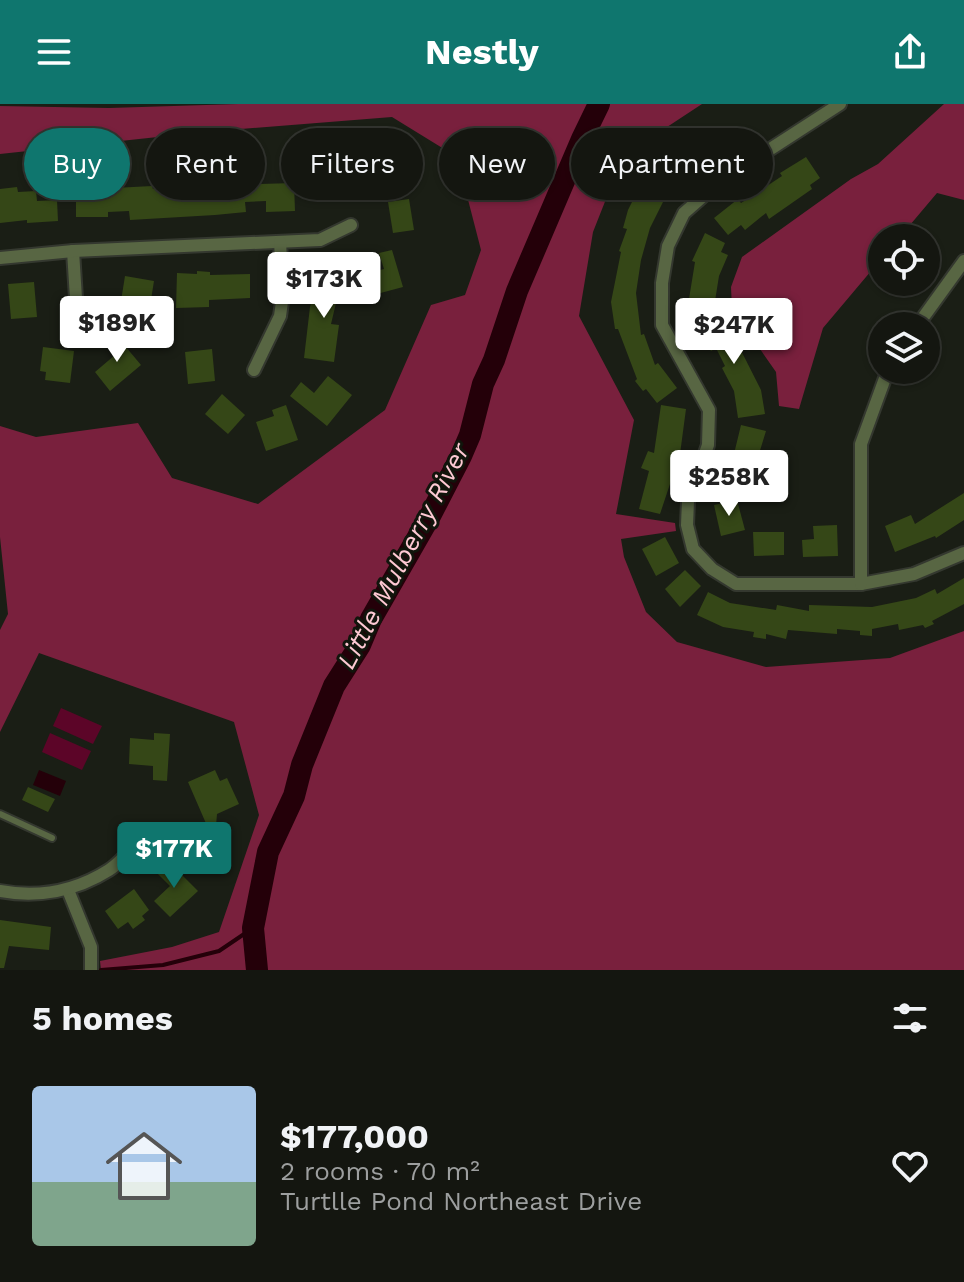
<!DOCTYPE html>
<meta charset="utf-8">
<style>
body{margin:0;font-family:"Work Sans",sans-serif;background:#1d1f19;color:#f1f3f6;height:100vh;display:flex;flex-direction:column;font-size:30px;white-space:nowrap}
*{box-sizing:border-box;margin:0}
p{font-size:26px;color:#9d9f9f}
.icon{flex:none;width:44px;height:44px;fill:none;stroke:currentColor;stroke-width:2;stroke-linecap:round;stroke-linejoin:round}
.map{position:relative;height:866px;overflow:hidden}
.drawer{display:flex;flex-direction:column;background:#141610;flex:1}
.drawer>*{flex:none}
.hud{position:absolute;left:24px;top:24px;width:916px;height:72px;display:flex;gap:16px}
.tools{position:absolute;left:868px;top:120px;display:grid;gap:16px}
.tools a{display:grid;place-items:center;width:72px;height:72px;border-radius:50%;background:#141610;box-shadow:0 2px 6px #0004,0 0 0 2px #333530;font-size:40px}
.price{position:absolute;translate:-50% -68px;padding:0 18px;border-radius:8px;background:#fff;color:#222;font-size:26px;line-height:52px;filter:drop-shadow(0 2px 4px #0008)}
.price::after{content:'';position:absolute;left:50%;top:48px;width:24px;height:18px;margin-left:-12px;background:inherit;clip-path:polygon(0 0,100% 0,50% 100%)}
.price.current{background:#0f766e;color:#fff}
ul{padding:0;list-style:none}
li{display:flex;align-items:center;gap:24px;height:200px;padding:0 32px}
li+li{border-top:2px solid #333530}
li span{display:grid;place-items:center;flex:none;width:224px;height:160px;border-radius:8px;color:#555}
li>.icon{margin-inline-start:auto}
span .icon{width:96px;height:96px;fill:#fffc;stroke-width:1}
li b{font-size:34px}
h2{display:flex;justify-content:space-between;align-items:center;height:96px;padding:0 32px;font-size:34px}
.tag{padding:0 28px;border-radius:36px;background:#141610;box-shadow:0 2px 6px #0004,0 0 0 2px #333530;font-size:28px;line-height:72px}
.tag.current{background:#0f766e;color:#fff}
header{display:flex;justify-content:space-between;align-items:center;height:104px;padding:0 32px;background:#0f766e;color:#fff;font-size:36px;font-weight:700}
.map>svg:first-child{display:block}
</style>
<header><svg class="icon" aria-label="menu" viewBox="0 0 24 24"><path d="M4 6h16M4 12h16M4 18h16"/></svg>Nestly<svg class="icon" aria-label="share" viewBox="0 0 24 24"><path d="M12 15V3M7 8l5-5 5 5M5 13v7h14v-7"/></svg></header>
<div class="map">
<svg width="964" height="866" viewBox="0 0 964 866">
<rect width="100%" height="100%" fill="#1a1e15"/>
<g fill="#5c0528">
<path d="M61 604 102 622 93 640 53 622Z"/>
<path d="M50 629 91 647 82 666 42 648Z"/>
</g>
<g fill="#79203d">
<path d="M238 0H702L623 52 593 128 579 212 634 316 616 410 675 419 676 427 621 435 624 453 646 508 677 538 766 563 890 554 964 527V866H101L100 857 172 843 219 828 259 711 234 618 39 549 0 628V526L8 510 0 433V322L36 333 138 319 172 374 258 400 385 306 431 201 465 191 481 146 457 53 392 13 204 28 0 50V2L109 4Z"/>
<path d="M944 0H964V96L937 89 899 134H882V154L823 224 799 305 779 302 776 268 732 205 731 183 742 153 851 75 878 60Z"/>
</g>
<path fill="#240009" d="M39 666 66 677 60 692 33 681Z"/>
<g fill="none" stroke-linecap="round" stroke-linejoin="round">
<path stroke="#240009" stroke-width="4" d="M101 866 163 861 219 847 253 824"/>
<path stroke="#240009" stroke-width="22" d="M257 866 253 824 268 748 294 692 302 661 334 582 360 541 371 515 430 412 461 352 470 331 483 280 494 256 517 187 582 35 599 0"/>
</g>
<g fill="#354717">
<path d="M360 48 391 59 382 87 350 77Z"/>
<path d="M806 53 820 74 810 81 812 85 769 115 766 109 745 126 741 121 728 131 714 114 738 95 741 99 782 72 780 69Z"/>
<path d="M327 54 339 78 309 93 297 68Z"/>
<path d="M294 79 295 107 266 108V97L245 98 246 108 215 111 130 116 129 107 108 108V113H76V86L152 82 153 85 199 83V88L260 80Z"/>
<path d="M641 80 666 92 650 124 641 156 636 189 641 231 644 230 655 261 658 259 677 284 657 299 646 285 643 287 635 277 637 275 618 225H615L611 198 621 148 619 147 627 125 623 124 628 106Z"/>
<path d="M17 83 18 88 36 87 37 97 57 96 58 117 27 119V116L0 119V85Z"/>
<path d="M409 95 414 126 393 129 388 98Z"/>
<path d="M705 129 725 139 721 148 728 151 719 172 715 197 721 206 688 201 695 158 692 157Z"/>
<path d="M392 146 403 183 373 191 368 169 384 165 379 149Z"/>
<path d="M197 167 210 168V171L250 170V194L209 196V203L176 204 177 169 197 170Z"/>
<path d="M317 171 346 178 341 200 336 199 331 220 339 221 334 258 304 254 310 203Z"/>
<path d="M125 172 154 177 150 202 121 197Z"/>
<path d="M34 178 37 213 11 215 8 180Z"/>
<path d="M721 207 761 286 765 310 738 314 734 287 722 264 725 262 716 244 711 247 696 223Z"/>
<path d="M115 230 141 261 110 287 95 268 115 251 104 239Z"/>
<path d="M43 243 74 247 70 279 45 276 46 268 40 267Z"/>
<path d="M212 245 215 277 188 280 185 248Z"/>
<path d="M328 272 352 291 327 322 290 292 301 278 314 289Z"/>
<path d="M222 290 245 311 228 330 205 310Z"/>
<path d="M286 301 298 336 266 347 256 318 274 312 272 306Z"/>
<path d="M661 301 686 305 680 350 660 410 639 405 649 367 641 364 648 347 654 349Z"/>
<path d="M741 321 766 327 746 392 722 384 733 354Z"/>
<path d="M964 389V416L936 434 935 432 895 448 885 422 911 411 915 420Z"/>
<path d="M737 396 745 426 721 432 714 401Z"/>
<path d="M837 421 838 452 803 453 802 436 814 435 813 422Z"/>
<path d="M753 428H784V451L754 452Z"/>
<path d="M665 433 679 459 656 472 642 445Z"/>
<path d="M685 466 701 482 680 503 665 485Z"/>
<path d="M964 474V500L932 517 934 520 925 524 923 521 899 526 898 520 872 525V532L860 531V527L837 525V530L788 526 786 535 766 530V535L753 533 754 528 723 523 697 511 708 488 730 499 776 506 777 501 809 507V501L872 503 916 494 935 485 937 490Z"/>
<path d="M154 629 170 630 167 677 153 676V662L129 660 130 634 154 636Z"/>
<path d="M215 666 220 677 227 674 239 700 217 710 213 758 184 756 186 723 208 724 188 678Z"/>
<path d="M28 683 55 695 48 708 22 696Z"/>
<path d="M168 757 198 787 170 813 154 797 170 782 156 768Z"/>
<path d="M134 785 149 806 142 812 145 816 133 825 128 818 118 825 105 807Z"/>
<path d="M0 816 51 823 49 846 9 842 4 864H0Z"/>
</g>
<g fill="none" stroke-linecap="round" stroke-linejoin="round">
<defs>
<path id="lane" d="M0 710 52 734"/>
<g id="street">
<path d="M840 0 718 79 684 109 668 142 662 179V221L709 306 708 341 688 397 687 421 693 445 712 465 736 480H861L914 470 964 449"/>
<path d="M73 147 77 210"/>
<path d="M0 154 73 147 320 136 351 121"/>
<path d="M917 222 964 157"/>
<path d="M254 266 280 212 283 191 280 138"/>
<path d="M861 480V340L888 266"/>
<path d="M68 786 91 843V866"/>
<path d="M0 787C38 794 76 787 109 766 122 758 133 742 144 730"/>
</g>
</defs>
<use href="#lane" stroke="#34382f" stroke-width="10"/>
<use href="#street" stroke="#34382f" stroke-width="16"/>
<use href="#lane" stroke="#586643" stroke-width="6"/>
<use href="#street" stroke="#586643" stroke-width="12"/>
</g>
<g text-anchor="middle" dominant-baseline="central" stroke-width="6" stroke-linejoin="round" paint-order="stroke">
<g font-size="26" font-style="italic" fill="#fec9d3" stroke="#11150c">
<text transform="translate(403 452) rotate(-62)">Little Mulberry River</text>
</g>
</g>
</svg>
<div class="tools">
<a><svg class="icon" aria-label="locate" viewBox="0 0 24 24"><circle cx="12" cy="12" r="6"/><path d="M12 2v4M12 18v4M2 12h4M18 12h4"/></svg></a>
<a><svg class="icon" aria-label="layers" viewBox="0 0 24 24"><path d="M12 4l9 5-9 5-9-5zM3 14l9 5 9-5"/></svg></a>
</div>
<b class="price" style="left:324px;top:216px">$173K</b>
<b class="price" style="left:117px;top:260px">$189K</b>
<b class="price" style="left:734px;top:262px">$247K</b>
<b class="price" style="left:729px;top:414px">$258K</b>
<b class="price current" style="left:174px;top:786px">$177K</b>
<div class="hud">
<a class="tag current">Buy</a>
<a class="tag">Rent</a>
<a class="tag">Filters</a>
<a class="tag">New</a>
<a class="tag">Apartment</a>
</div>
</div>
<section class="drawer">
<h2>5 homes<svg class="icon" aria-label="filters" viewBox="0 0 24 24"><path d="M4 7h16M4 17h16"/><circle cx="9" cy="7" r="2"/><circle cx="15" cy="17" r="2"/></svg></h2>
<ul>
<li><span style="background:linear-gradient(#a9c7e8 60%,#7fa58c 0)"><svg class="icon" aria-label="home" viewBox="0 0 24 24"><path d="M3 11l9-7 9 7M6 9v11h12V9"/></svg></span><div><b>$177,000</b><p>2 rooms · 70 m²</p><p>Turtlle Pond Northeast Drive</p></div><svg class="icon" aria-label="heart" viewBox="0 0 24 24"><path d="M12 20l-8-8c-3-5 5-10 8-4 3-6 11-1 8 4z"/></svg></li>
</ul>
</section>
